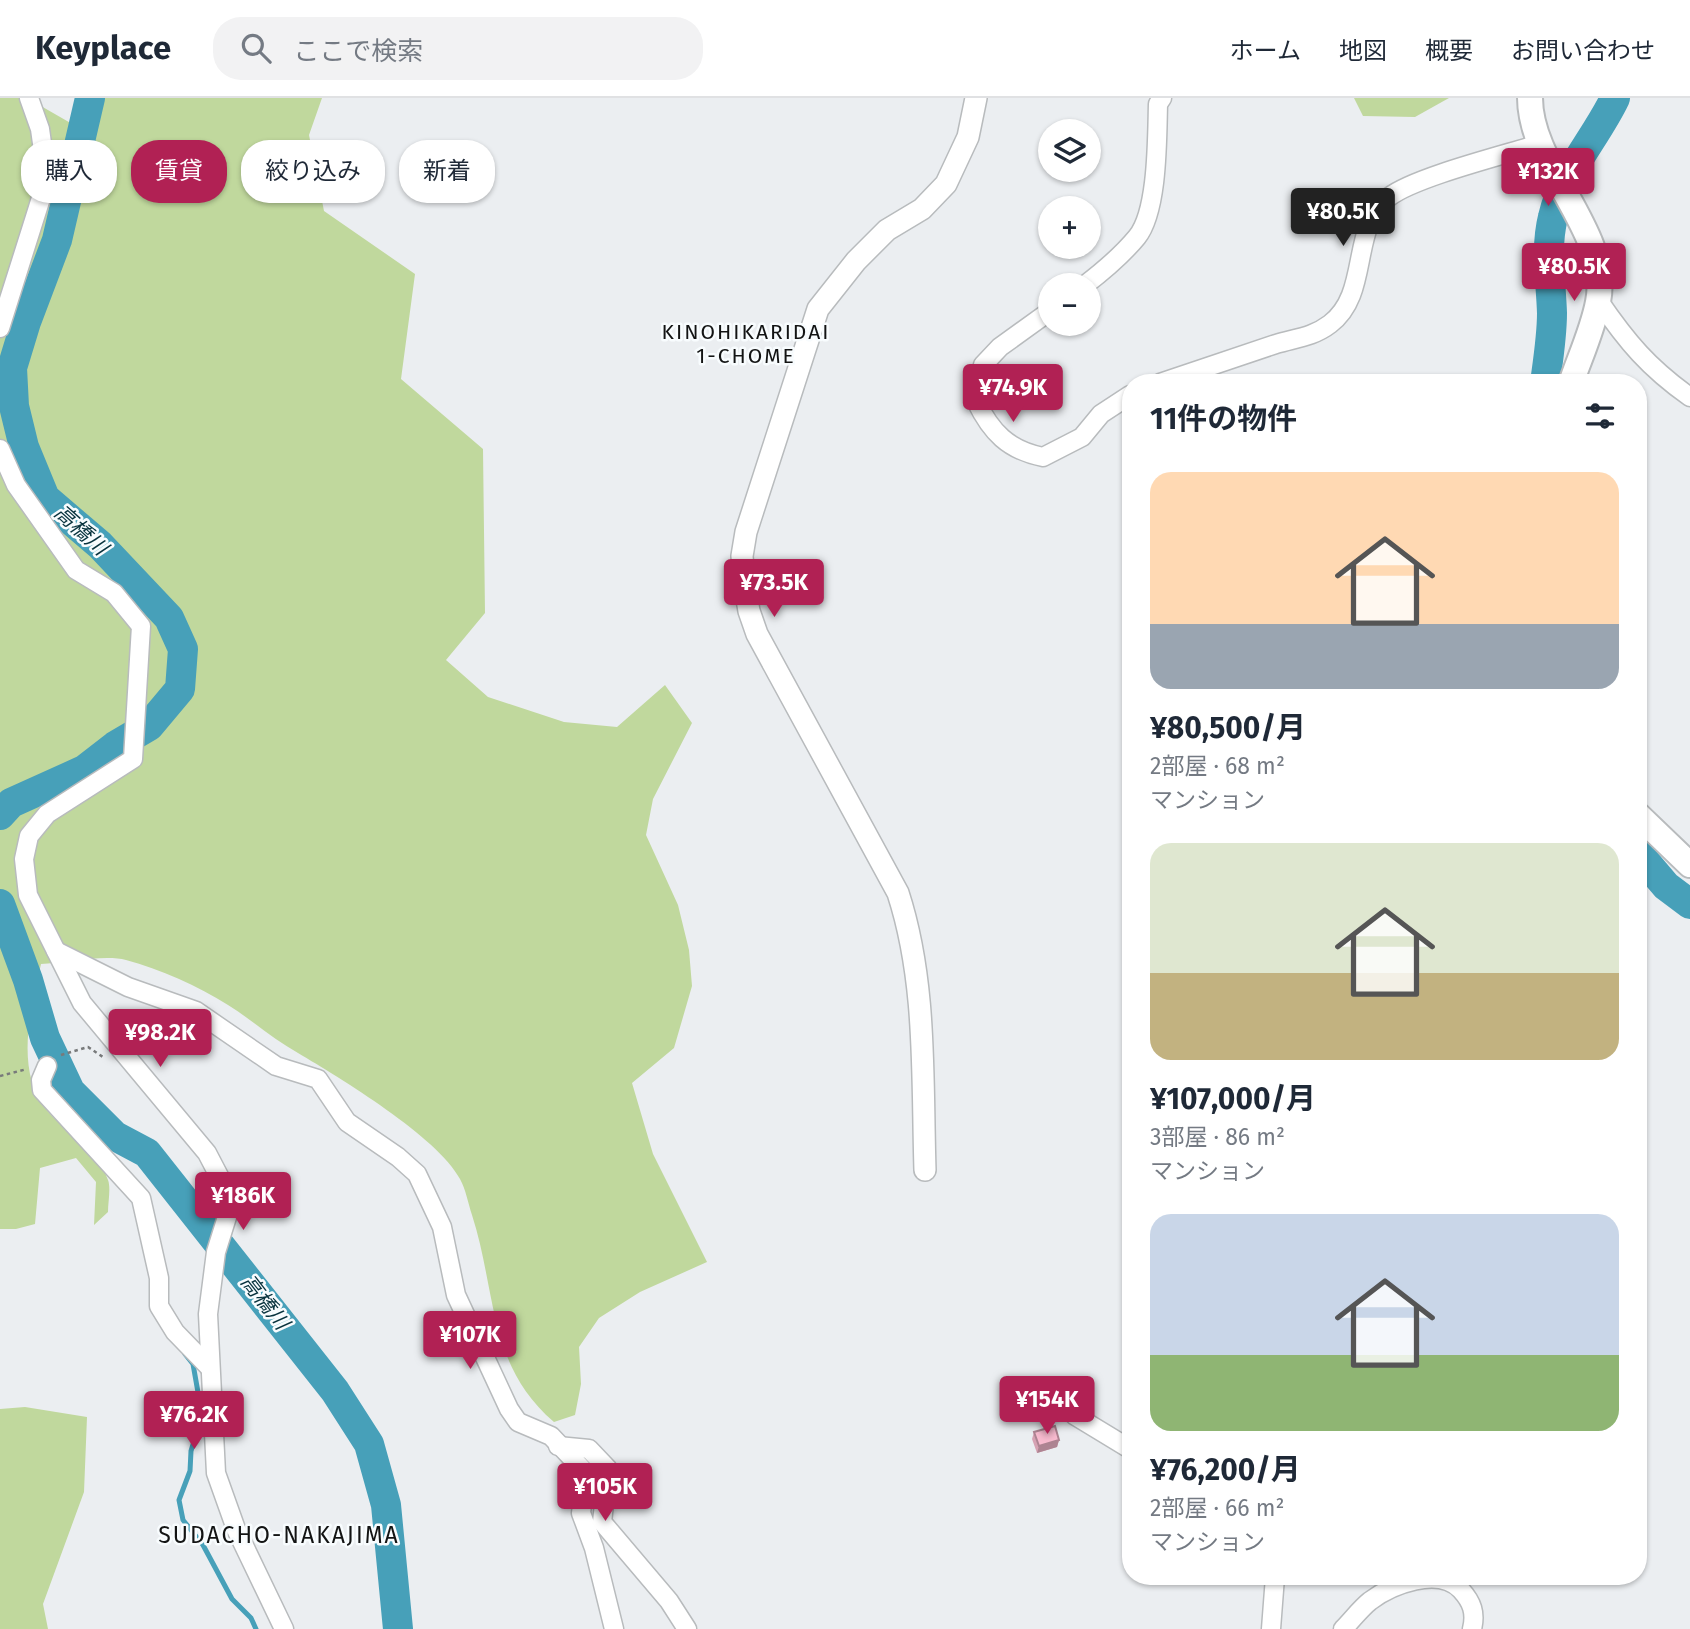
<!DOCTYPE html>
<html lang="ja">
<meta charset="utf-8">
<style>
body{margin:0;font-family:"Fira Sans","Noto Sans JP",sans-serif;background:#f2f2f3;color:#1f2937;height:100vh;display:flex;flex-direction:column;font-size:26px;white-space:nowrap}
*{box-sizing:border-box;margin:0}
p{font-size:23px;color:#747a83}
.icon{flex:none;width:38px;height:38px;fill:none;stroke:currentColor;stroke-width:2;stroke-linecap:round;stroke-linejoin:round}
.map{position:relative;flex:1;overflow:hidden}
.details{position:absolute;left:1122px;top:276px;width:525px;height:1211px;display:flex;flex-direction:column;background:#fff;border-radius:28px;box-shadow:0 2px 5px #0004}
.details>*{flex:none}
.banner{position:absolute;left:21px;top:42px;width:665px;height:63px;display:flex;gap:14px}
.controls{position:absolute;left:1038px;top:21px;display:grid;gap:14px}
.controls a{display:grid;place-items:center;width:63px;height:63px;border-radius:50%;background:#fff;box-shadow:0 2px 5px #0004;font-size:35px}
.price{position:absolute;translate:-50% -60px;padding:0 16px;border-radius:7px;background:#b12154;color:#fff;font-size:23px;line-height:46px;filter:drop-shadow(0 2px 4px #0008)}
.price::after{content:'';position:absolute;left:50%;top:42px;width:21px;height:16px;margin-left:-10px;background:inherit;clip-path:polygon(0 0,100% 0,50% 100%)}
.price.active{background:#222;color:#fff}
ul{padding:0;list-style:none}
li{display:grid;align-content:center;gap:14px;height:371px;padding:0 28px}
li span{display:grid;place-items:center;height:217px;border-radius:21px;color:#555}
li>.icon{margin-inline-start:auto}
span .icon{width:126px;height:126px;fill:#fffc;stroke-width:1}
li b{font-size:30px}
h2{display:flex;justify-content:space-between;align-items:center;height:84px;padding:0 28px;font-size:30px}
.chip{padding:0 24px;border-radius:28px;background:#fff;box-shadow:0 2px 5px #0004;font-size:24px;line-height:63px}
.chip.active{background:#b12154;color:#fff}
header{display:flex;align-items:center;gap:42px;box-sizing:border-box;height:98px;padding:0 35px;background:#fff;border-bottom:2px solid #e0e1e3}
header strong{font-size:33px}
nav{display:flex;gap:38px;margin-inline-start:auto;font-size:24px}
.search{width:490px;height:63px;background:#f2f2f3;display:flex;align-items:center;gap:18px;box-sizing:border-box;padding:0 24px;border-radius:28px;color:#747a83;font-size:26px}
.map>svg:first-child{display:block}
</style>
<header>
<strong>Keyplace</strong>
<div class="search"><svg class="icon" aria-label="search" viewBox="0 0 24 24"><circle cx="10" cy="10" r="6"/><path d="M15 15l6 6"/></svg>ここで検索</div>
<nav><a>ホーム</a><a>地図</a><a>概要</a><a>お問い合わせ</a></nav>
</header>
<div class="map">
<svg width="1690" height="1531" viewBox="0 0 1690 1531">
<rect width="100%" height="100%" fill="#ebeef1"/>
<g fill="#c0d89d">
<path d="M0 0H27L74 27 79 0H322L309 37 324 113 415 176 401 281 483 351 485 515 446 562 488 599 564 624 617 629 665 587 692 625 653 701 646 737 678 807 689 852 692 888 674 950 632 985 653 1056 707 1164 640 1194 599 1220 579 1249 581 1286 575 1317 554 1324C487 1266 497 1195 472 1117 468 1105 466 1092 460 1081 438 1039 340 980 298 955 273 941 252 922 228 907 198 888 160 871 126 862 105 856 64 865 41 866 33 903 21 946 32 984 43 1027 94 1041 108 1082 111 1090 108 1104 108 1114L94 1127 96 1084 76 1060 40 1070 35 1126 16 1131H0Z"/>
<path d="M1354 0H1449L1415 19 1363 18Z"/>
<path d="M25 1309 87 1319 84 1394 43 1506 48 1531H0V1311Z"/>
</g>
<g fill="none" stroke-linecap="round" stroke-linejoin="round">
<g stroke="#47a0b9" stroke-width="5">
<path d="M59 970C52 1007 97 1028 111 1057"/>
<path d="M185 1256 193 1266 202 1317 191 1353 190 1373 179 1402 183 1422 203 1447 232 1501 251 1520 256 1531"/>
</g>
<g stroke="#47a0b9" stroke-width="30">
<path d="M1545 285C1548 263 1552 238 1552 215 1551 183 1545 151 1553 119 1563 74 1596 40 1615 0"/>
<path d="M0 717 11 705 84 672 115 648 149 628 180 591 183 551 169 520 100 447 45 400 24 349 14 308 12 270 26 224 57 142 90 0"/>
<path d="M1638 755 1666 788 1690 806"/>
<path d="M0 806 28 882 45 940 70 993 115 1038 147 1055 335 1293 369 1346 386 1407 398 1531"/>
</g>
<defs>
<g id="minor">
<path d="M1085 187C1102 174 1123 156 1137 139 1158 113 1157 41 1158 6L1162 0"/>
<path d="M1599 203C1627 244 1649 270 1690 299"/>
<path d="M1050 213 1000 249 983 267 976 303C991 334 1008 352 1043 359L1082 339 1101 316 1130 297"/>
<path d="M0 230 47 81 40 31 29 0"/>
<path d="M1160 285C1199 272 1237 259 1276 246 1296 240 1313 239 1330 226 1371 195 1349 130 1389 99 1415 79 1504 57 1539 46"/>
<path d="M0 351 16 387 76 472 114 495 141 528 133 661 47 716 29 738 24 761 28 797 82 905 207 1055 232 1103 216 1154 208 1216 216 1375 236 1431 284 1531"/>
<path d="M56 853 128 889 196 913 276 968 318 981 347 1024 398 1059 417 1076 442 1129 456 1197 509 1311 518 1324 551 1338 586 1375 581 1415 594 1450 614 1531"/>
<path d="M47 968 41 982 42 992 141 1100 159 1180V1208L175 1234 210 1270"/>
<path d="M1074 1317 1130 1351"/>
<path d="M558 1348 589 1351 608 1371 602 1424 669 1503 687 1531"/>
<path d="M1271 1531 1275 1479"/>
<path d="M1343 1531C1352 1522 1360 1511 1370 1503 1391 1487 1439 1468 1461 1492 1472 1504 1476 1515 1472 1531"/>
</g>
<path id="tertiary" d="M925 1072C922 979 927 884 898 795L757 536 749 513 744 484 742 458 746 434 818 211 856 163 887 132 922 111 946 86 968 39 976 0"/>
<g id="secondary">
<path d="M1530 0C1530 70 1612 134 1598 204 1593 231 1580 259 1571 285"/>
<path d="M1638 717 1690 767"/>
</g>
</defs>
<use href="#minor" stroke="#b8bbbd" stroke-width="21"/>
<use href="#tertiary" stroke="#b8bbbd" stroke-width="24"/>
<use href="#secondary" stroke="#b8bbbd" stroke-width="28"/>
<g stroke="#787a7b" stroke-width="2.5" stroke-dasharray="3.5 3.5" stroke-linecap="butt">
<path d="M61 957 88 949 103 959"/>
<path d="M0 978 27 971"/>
</g>
<use href="#minor" stroke="#fff" stroke-width="18"/>
<use href="#tertiary" stroke="#fff" stroke-width="21"/>
<use href="#secondary" stroke="#fff" stroke-width="24"/>
</g>
<path fill="#d6a2b3" d="M1034 1334 1059 1342 1057 1349 1037 1355 1032 1341Z"/>
<path fill="#ae8492" d="M1059 1342 1057 1349 1037 1355 1039 1348Z"/>
<path fill="#f9bcd0" stroke="#ae8492" stroke-width="2" d="M1055 1328 1059 1342 1039 1348 1034 1334Z"/>
<g text-anchor="middle" dominant-baseline="central" stroke-width="5" stroke-linejoin="round" paint-order="stroke">
<g font-size="21" letter-spacing="2" fill="#131414" stroke="#f8fcfe">
<text x="746" y="234">KINOHIKARIDAI<tspan x="746" dy="24">1-CHOME</tspan></text>
</g>
<g font-size="21" font-style="italic" fill="#07323d" stroke="#f8fcfe">
<text transform="translate(81 432) rotate(42)">高橋川</text>
<text transform="translate(265 1204) rotate(52)">高橋川</text>
</g>
<g font-size="23" letter-spacing="2" fill="#131414" stroke="#f8fcfe">
<text x="279" y="1437">SUDACHO-NAKAJIMA</text>
</g>
</g>
</svg>
<div class="controls">
<a><svg class="icon" aria-label="layers" viewBox="0 0 24 24"><path d="M12 4l9 5-9 5-9-5zM3 14l9 5 9-5"/></svg></a>
<a>+</a>
<a>−</a>
</div>
<b class="price" style="left:1548px;top:110px">¥132K</b>
<b class="price active" style="left:1343px;top:150px">¥80.5K</b>
<b class="price" style="left:1574px;top:205px">¥80.5K</b>
<b class="price" style="left:1013px;top:326px">¥74.9K</b>
<b class="price" style="left:774px;top:521px">¥73.5K</b>
<b class="price" style="left:160px;top:971px">¥98.2K</b>
<b class="price" style="left:243px;top:1134px">¥186K</b>
<b class="price" style="left:470px;top:1273px">¥107K</b>
<b class="price" style="left:1047px;top:1338px">¥154K</b>
<b class="price" style="left:194px;top:1353px">¥76.2K</b>
<b class="price" style="left:605px;top:1425px">¥105K</b>
<div class="banner">
<a class="chip">購入</a>
<a class="chip active">賃貸</a>
<a class="chip">絞り込み</a>
<a class="chip">新着</a>
</div>
<section class="details">
<h2>11件の物件<svg class="icon" aria-label="filters" viewBox="0 0 24 24"><path d="M4 7h16M4 17h16"/><circle cx="9" cy="7" r="2"/><circle cx="15" cy="17" r="2"/></svg></h2>
<ul>
<li><span style="background:linear-gradient(#ffd9b3 70%,#9aa5b1 0)"><svg class="icon" aria-label="home" viewBox="0 0 24 24"><path d="M3 11l9-7 9 7M6 9v11h12V9"/></svg></span><div><b>¥80,500/月</b><p>2部屋 · 68 m²</p><p>マンション</p></div></li>
<li><span style="background:linear-gradient(#dfe7d0 60%,#c2b280 0)"><svg class="icon" aria-label="home" viewBox="0 0 24 24"><path d="M3 11l9-7 9 7M6 9v11h12V9"/></svg></span><div><b>¥107,000/月</b><p>3部屋 · 86 m²</p><p>マンション</p></div></li>
<li><span style="background:linear-gradient(#c9d6e8 65%,#8fb573 0)"><svg class="icon" aria-label="home" viewBox="0 0 24 24"><path d="M3 11l9-7 9 7M6 9v11h12V9"/></svg></span><div><b>¥76,200/月</b><p>2部屋 · 66 m²</p><p>マンション</p></div></li>
</ul>
</section>
</div>
